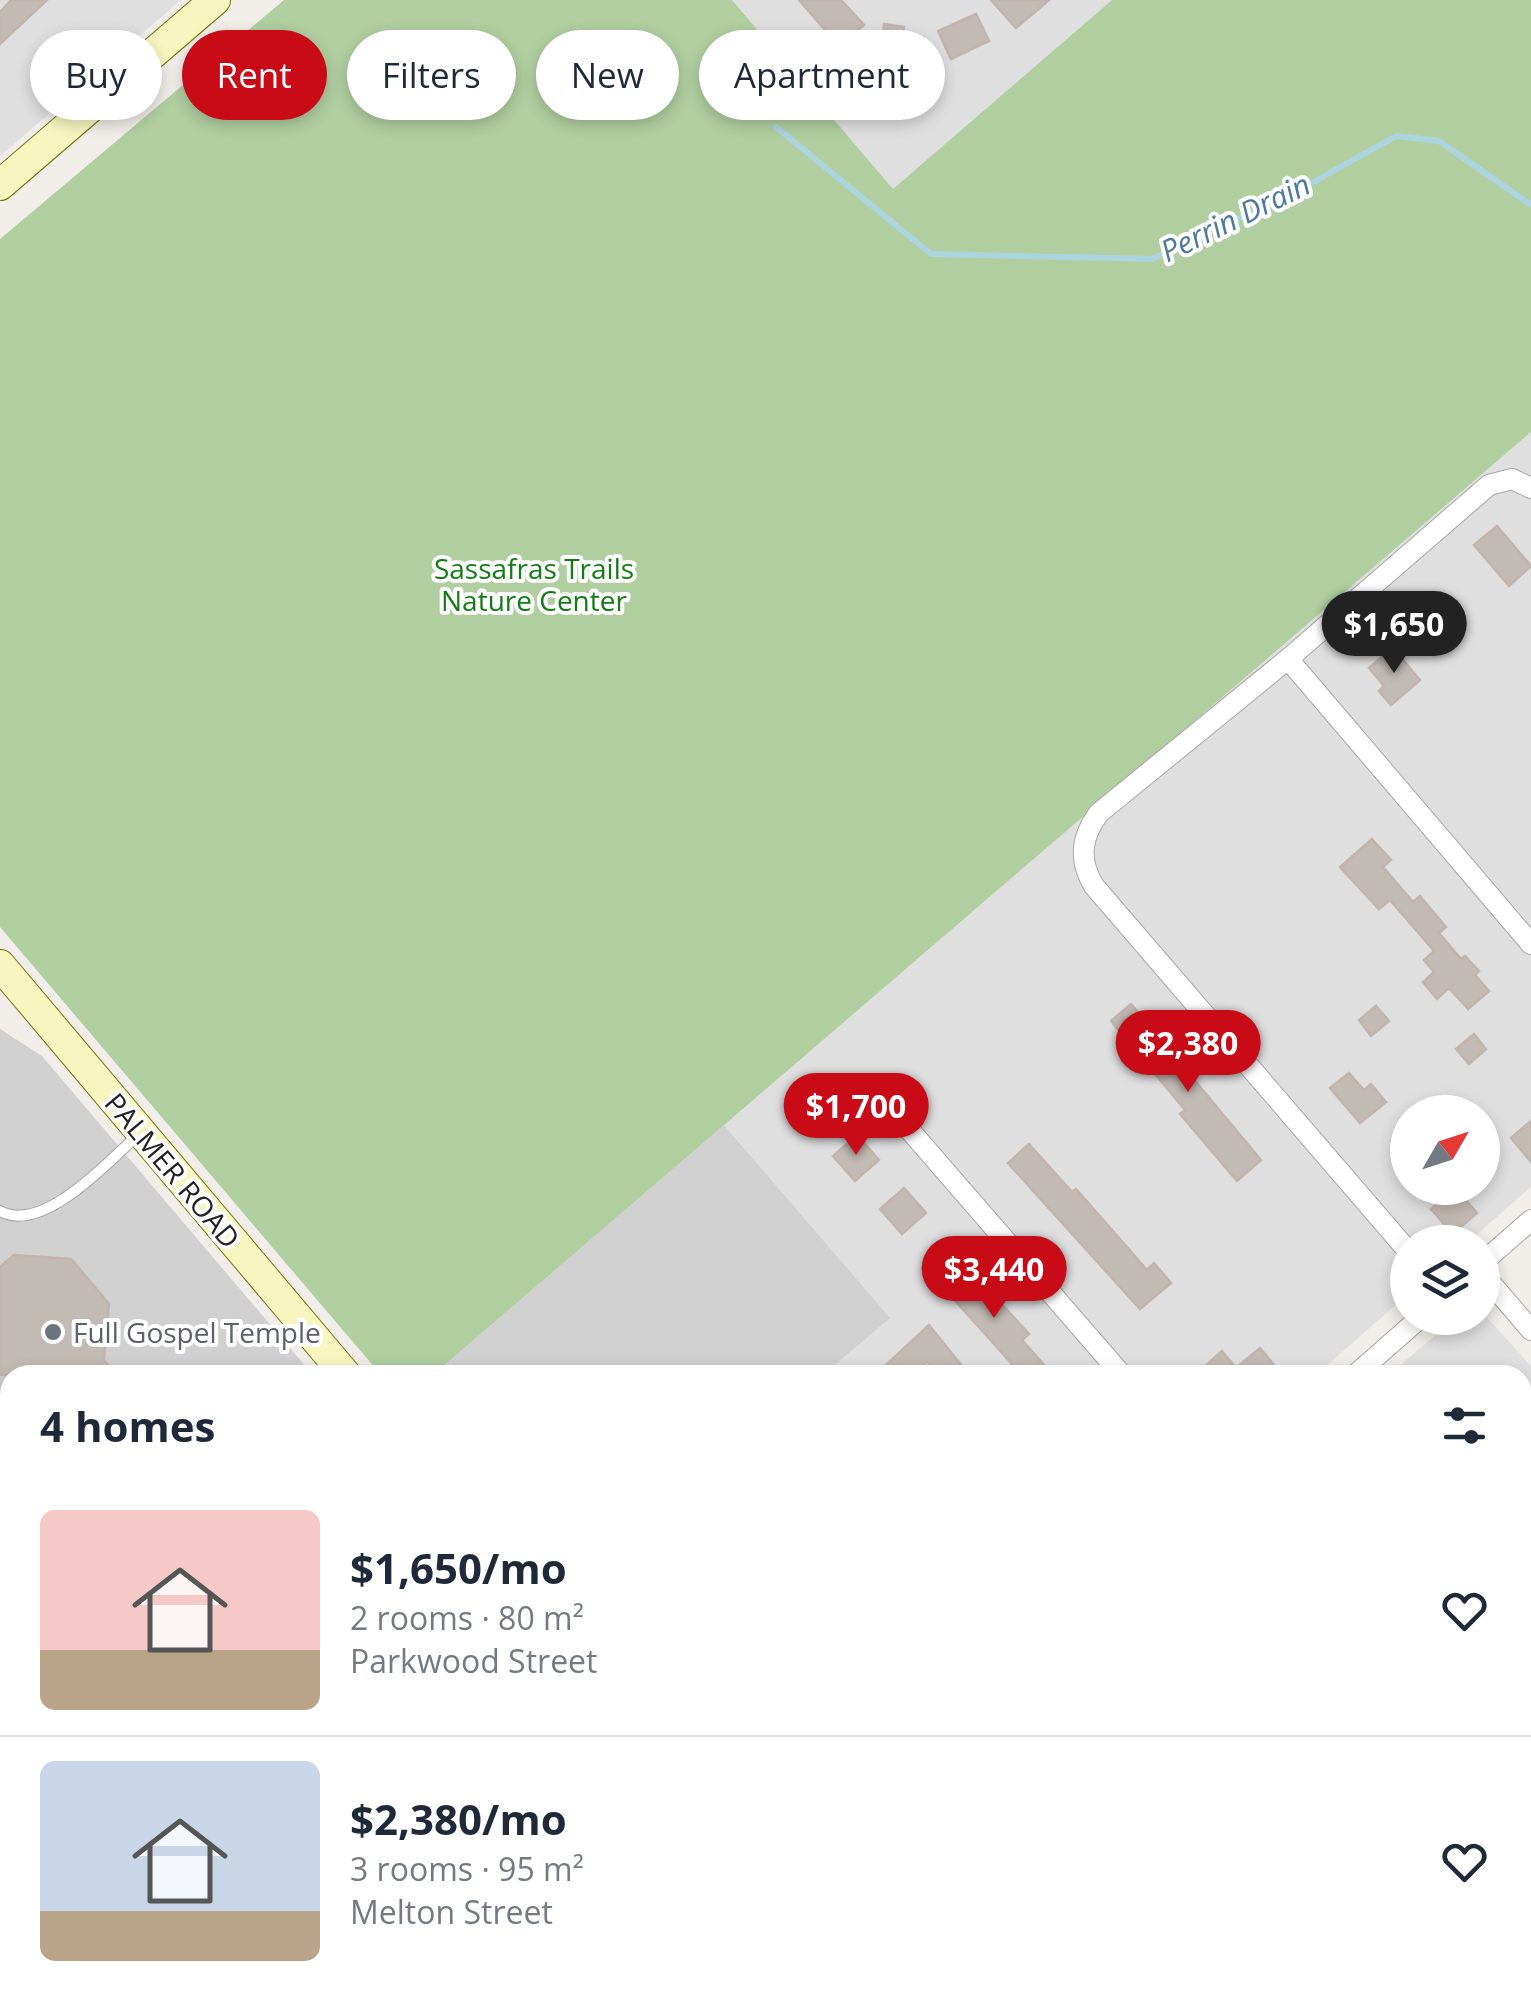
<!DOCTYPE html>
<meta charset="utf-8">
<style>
body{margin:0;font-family:"Open Sans",sans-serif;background:#f2f2f3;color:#1f2937;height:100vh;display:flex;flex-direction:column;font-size:38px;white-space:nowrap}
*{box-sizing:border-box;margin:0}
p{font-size:32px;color:#747a83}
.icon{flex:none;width:55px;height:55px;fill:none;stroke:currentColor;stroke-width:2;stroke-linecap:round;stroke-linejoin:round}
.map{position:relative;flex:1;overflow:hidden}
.details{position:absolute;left:0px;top:1365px;width:1532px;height:642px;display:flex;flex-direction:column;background:#fff;border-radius:30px 30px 0 0;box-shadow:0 5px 15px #0003}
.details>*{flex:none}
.hud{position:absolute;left:30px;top:30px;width:1000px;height:90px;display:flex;gap:20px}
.needle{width:65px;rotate:51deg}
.tools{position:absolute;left:1390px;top:1095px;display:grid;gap:20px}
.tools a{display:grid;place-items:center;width:110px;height:110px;border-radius:50%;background:#fff;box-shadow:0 5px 15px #0003;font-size:50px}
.price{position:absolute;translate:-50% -85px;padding:0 22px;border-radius:35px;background:#c80b16;color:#fff;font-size:32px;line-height:65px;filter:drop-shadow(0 2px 5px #0008)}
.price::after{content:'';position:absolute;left:50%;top:60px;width:30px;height:22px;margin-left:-15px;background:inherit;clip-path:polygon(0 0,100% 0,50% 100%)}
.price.current{background:#222;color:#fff}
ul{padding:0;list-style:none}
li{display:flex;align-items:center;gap:30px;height:250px;padding:0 40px}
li+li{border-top:2px solid #e0e1e3}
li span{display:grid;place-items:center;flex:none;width:280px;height:200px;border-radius:15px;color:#555}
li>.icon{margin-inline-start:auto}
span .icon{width:120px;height:120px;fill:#fffc;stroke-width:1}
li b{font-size:42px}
h2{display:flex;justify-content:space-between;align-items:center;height:120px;padding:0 40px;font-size:42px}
.tag{padding:0 35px;border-radius:45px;background:#fff;box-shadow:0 5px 15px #0003;font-size:35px;line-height:90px}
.tag.current{background:#c80b16;color:#fff}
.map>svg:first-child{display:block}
</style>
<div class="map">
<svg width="1531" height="2007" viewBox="0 0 1531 2007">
<rect width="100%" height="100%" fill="#f1eee9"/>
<g fill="#dfdfdf" fill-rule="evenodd">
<path d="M0 0H181L0 156Z"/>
<path d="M732 0H1112L893 189Z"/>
<path d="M1531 432V1187L1468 1242H1408L1407 1295 1316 1375H823L889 1318 724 1125ZM1408 1112H1482V1188H1408Z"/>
<path d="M1483 1313 1531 1366V2007H947L939 1998H1522V1375H1389L1455 1318H1482Z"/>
<path d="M357 1998H649L638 2007H365Z"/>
</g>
<g fill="#fefce6">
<path d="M10 1721V1998H357L365 2007H0V1724Z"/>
<path d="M649 1998H794L802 2007H639Z"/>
</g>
<g fill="#d0d0d0">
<path d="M0 1029 42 1056 313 1375H10V1721L0 1724Z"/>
<path d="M724 1125 890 1318 823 1375H433Z"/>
</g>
<path fill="#b0cea0" d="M284 0H732L893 189 1112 0H1531V432L433 1375H381L0 927V239Z"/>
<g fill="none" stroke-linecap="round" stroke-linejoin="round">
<path stroke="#acd4dc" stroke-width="6" d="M776 127 931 254 1152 259 1301 189 1396 136 1439 141 1531 205"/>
</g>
<g fill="#c2bab5" stroke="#c2b4ac" stroke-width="2.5">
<path d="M11 0H47L0 44V12Z"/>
<path d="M799 0H841L864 25 839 46Z"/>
<path d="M991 0H1049L1016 28Z"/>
<path d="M976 14 989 41 951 59 938 31Z"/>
<path d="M884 24 904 27 901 48 923 38 918 74 881 68Z"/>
<path d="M1497 526 1531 566 1509 586 1474 545Z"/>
<path d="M1393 648 1420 680 1391 705 1379 691 1384 686 1369 668Z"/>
<path d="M1372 839 1391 860 1383 867 1413 902 1420 896 1446 927 1439 933 1461 959 1465 956 1479 971 1475 975 1489 991 1468 1009 1449 988 1437 999 1423 982 1434 972 1424 960 1434 951 1390 900 1379 909 1340 867Z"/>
<path d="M1131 1004 1261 1160 1237 1181 1180 1114 1185 1110 1111 1021Z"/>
<path d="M1376 1006 1389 1021 1371 1036 1359 1020Z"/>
<path d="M1474 1034 1486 1049 1469 1064 1456 1049Z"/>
<path d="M1349 1073 1364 1090 1371 1084 1386 1102 1360 1123 1330 1088Z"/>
<path d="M1531 1121V1162L1511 1138Z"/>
<path d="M857 1135 879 1160 855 1181 833 1156Z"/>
<path d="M1029 1144 1072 1192 1076 1189 1147 1270 1154 1263 1171 1283 1140 1309 1008 1163Z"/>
<path d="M904 1188 926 1213 902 1234 880 1209Z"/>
<path d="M1455 1188 1477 1213 1453 1234 1431 1209Z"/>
<path d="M14 1255 71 1259 109 1304 104 1360 116 1375H0V1267Z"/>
<path d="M966 1265 1029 1334 1022 1340 1053 1375H1022L942 1286Z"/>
<path d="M929 1325 963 1367 953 1375H938L927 1362 911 1375H875Z"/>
<path d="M1260 1348 1274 1365 1262 1375H1195L1222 1351 1236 1368Z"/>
</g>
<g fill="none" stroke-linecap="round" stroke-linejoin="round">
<defs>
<g id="lane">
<path d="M0 1211C43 1235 110 1160 140 1133"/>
<path d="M0 1430 10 1443"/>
<path d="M0 1518 10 1530"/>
<path d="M696 2007 707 1998"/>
</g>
<g id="street">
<path d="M1288 659 1531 944"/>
<path d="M881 1097 1122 1375"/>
<path d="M1408 1251 1094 886C1078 860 1081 837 1099 813L1288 659 1489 485 1512 479 1531 488"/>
<path d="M1482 1263 1531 1220"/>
<path d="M1482 1273 1531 1330"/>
<path d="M1355 1375 1420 1318"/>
<path d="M1522 1797 1531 1790"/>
<path d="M1281 1998 1286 2007"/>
</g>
<g id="secondary">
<path d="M0 185 215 0"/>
<path d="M0 965 346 1375"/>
<path d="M872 1998 880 2007"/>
</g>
</defs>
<use href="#lane" stroke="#a6a6a6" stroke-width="12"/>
<use href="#street" stroke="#a6a6a6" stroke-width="22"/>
<use href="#secondary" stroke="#70760b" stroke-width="32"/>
<use href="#lane" stroke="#fff" stroke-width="10"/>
<use href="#street" stroke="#fff" stroke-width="20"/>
<use href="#secondary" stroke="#f7f6c1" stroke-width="30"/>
</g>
<circle fill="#6b7280" stroke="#fff" stroke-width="4" cx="53" cy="1332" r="10"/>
<g text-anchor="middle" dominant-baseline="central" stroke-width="8" stroke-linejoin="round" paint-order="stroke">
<g font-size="28" fill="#127d15" stroke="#fff">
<text x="534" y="568">Sassafras Trails<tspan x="534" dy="32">Nature Center</tspan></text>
</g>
<g font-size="28" fill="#222" stroke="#fff">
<text transform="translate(173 1170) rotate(50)">PALMER ROAD</text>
</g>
<g font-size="28" fill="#5b616d" stroke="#fff" text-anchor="start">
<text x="73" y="1332">Full Gospel Temple</text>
</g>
<g font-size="30" font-style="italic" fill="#4c799d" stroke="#fff">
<text transform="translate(1235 217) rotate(-26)">Perrin Drain</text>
</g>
</g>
</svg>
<div class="tools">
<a><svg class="needle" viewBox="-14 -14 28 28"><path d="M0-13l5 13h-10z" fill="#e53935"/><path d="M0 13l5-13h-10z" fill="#747a83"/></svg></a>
<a><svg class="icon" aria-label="layers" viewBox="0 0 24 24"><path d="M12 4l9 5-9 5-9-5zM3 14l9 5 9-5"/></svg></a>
</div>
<b class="price current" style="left:1394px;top:676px">$1,650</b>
<b class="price" style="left:1188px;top:1095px">$2,380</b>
<b class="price" style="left:856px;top:1158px">$1,700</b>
<b class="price" style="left:994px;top:1321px">$3,440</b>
<div class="hud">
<a class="tag">Buy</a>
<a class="tag current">Rent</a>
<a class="tag">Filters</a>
<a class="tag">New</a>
<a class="tag">Apartment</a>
</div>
<section class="details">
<h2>4 homes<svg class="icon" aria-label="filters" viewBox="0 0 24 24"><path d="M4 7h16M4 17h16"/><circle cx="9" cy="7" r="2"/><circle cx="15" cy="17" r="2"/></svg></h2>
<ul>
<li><span style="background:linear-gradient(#f6c9c9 70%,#b9a48a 0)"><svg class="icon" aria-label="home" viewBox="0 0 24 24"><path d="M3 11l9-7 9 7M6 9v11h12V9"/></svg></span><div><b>$1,650/mo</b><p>2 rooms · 80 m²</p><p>Parkwood Street</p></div><svg class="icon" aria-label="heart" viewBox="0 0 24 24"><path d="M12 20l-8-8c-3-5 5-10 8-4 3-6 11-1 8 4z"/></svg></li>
<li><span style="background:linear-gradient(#c9d6e8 75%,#b9a48a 0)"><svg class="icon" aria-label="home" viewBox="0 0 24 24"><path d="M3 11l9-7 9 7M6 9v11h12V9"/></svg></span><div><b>$2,380/mo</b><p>3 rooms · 95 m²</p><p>Melton Street</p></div><svg class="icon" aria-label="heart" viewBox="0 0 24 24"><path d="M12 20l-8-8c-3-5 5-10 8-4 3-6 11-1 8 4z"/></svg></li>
</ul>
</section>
</div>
